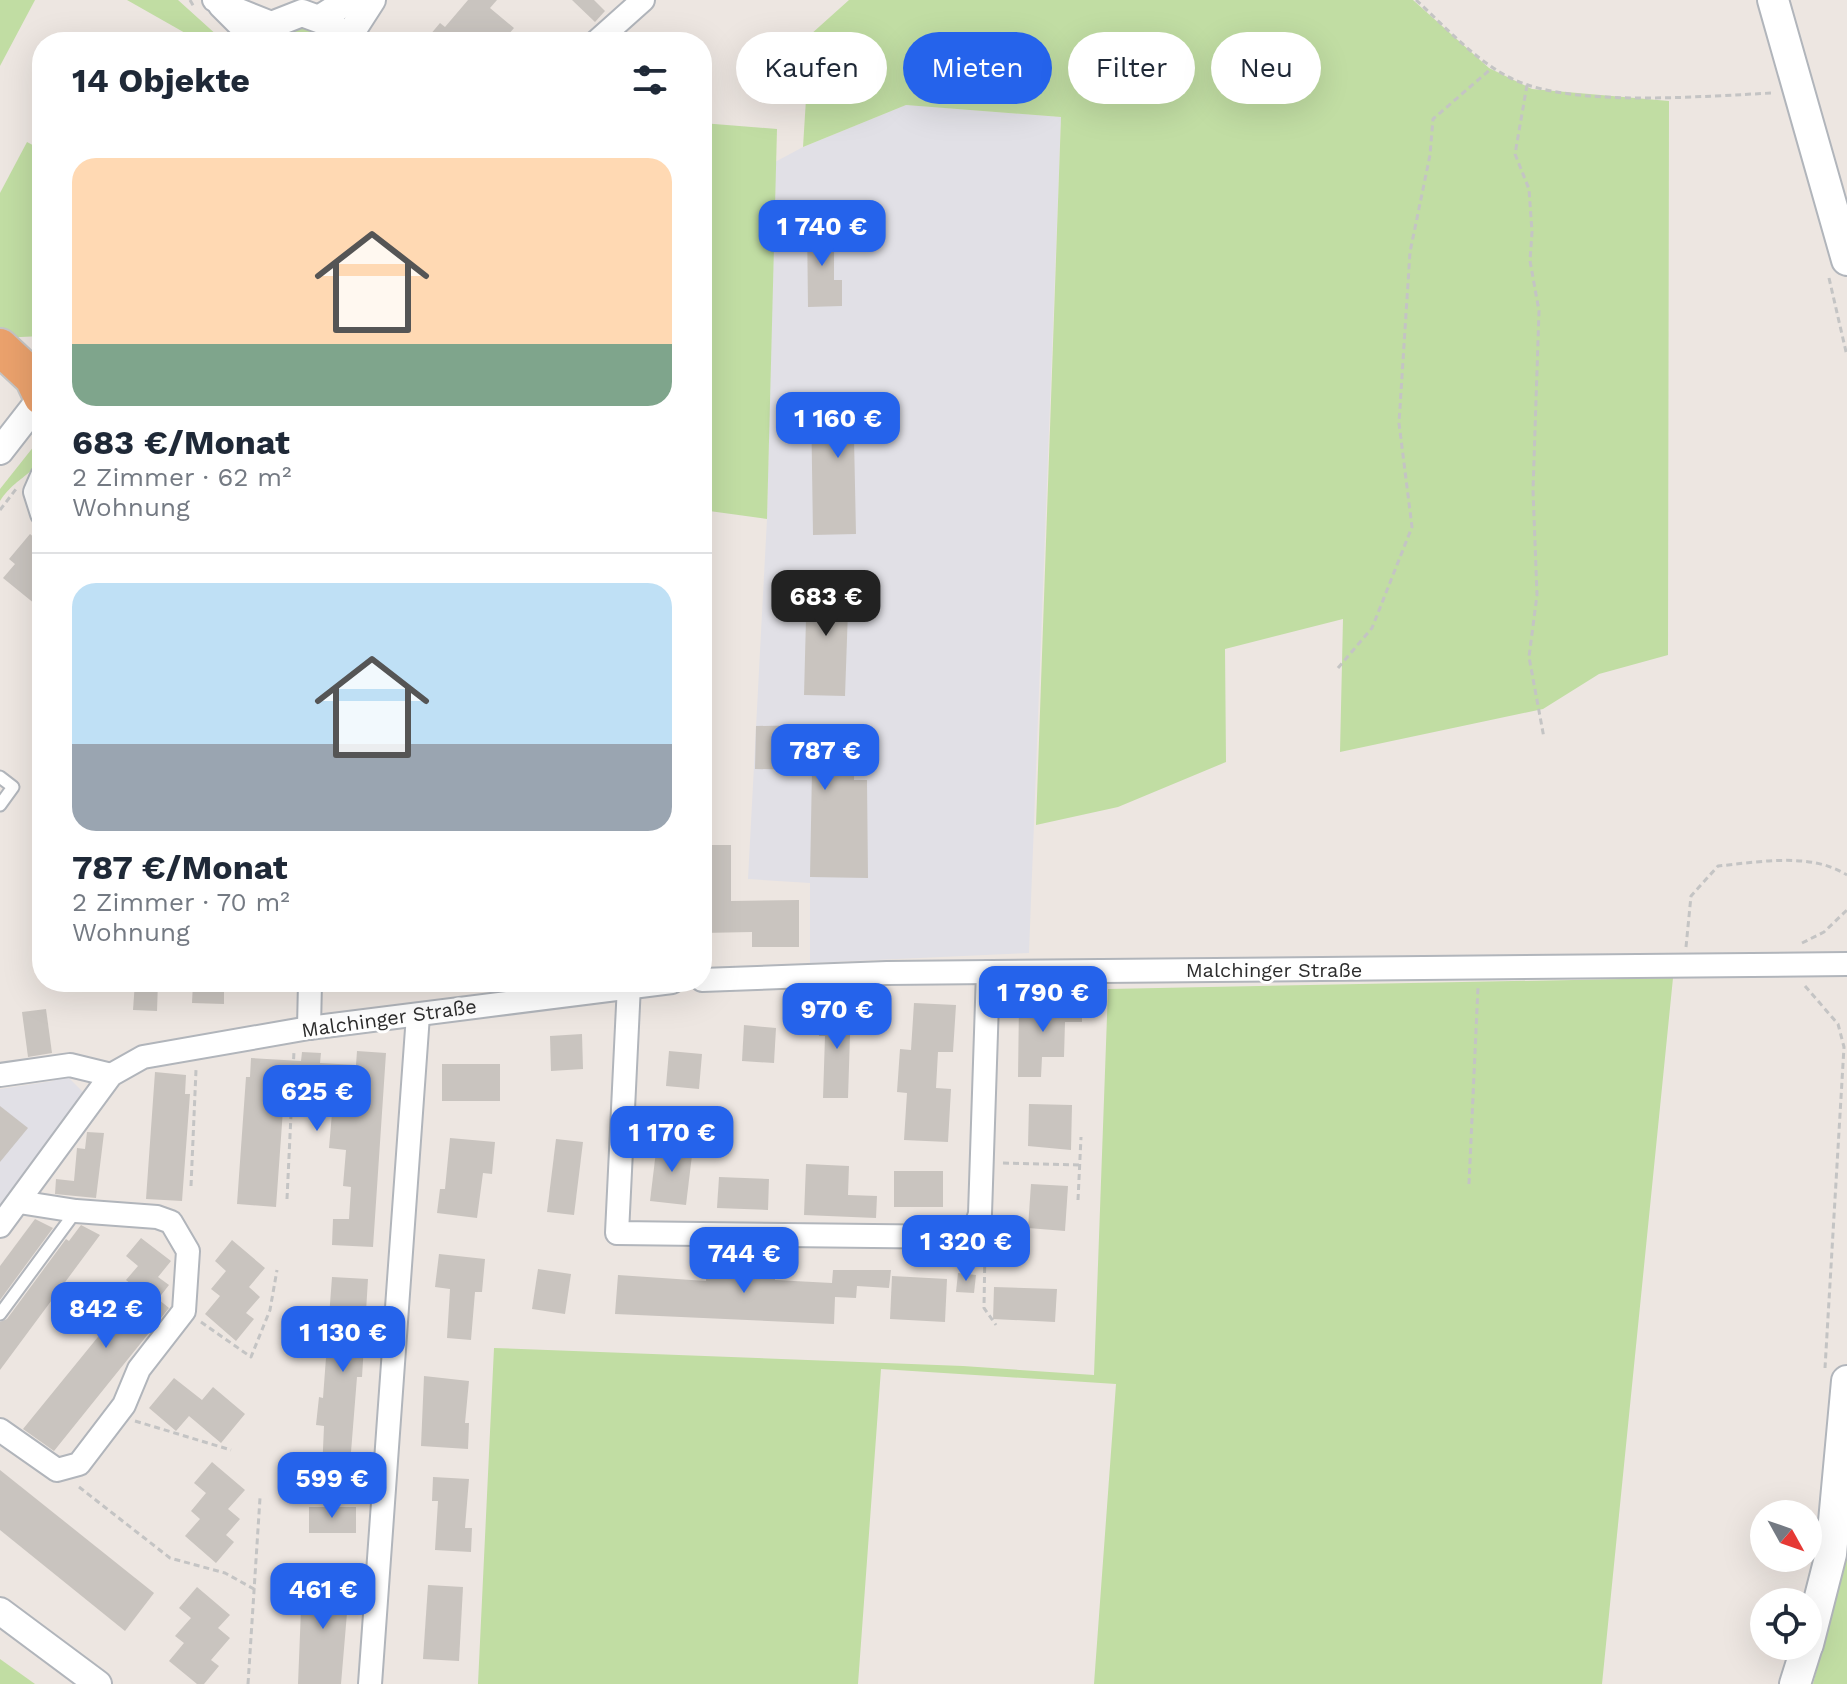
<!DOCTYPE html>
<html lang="de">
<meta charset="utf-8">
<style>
body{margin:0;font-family:"Work Sans",sans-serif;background:#f6f6f7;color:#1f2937;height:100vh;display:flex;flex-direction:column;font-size:30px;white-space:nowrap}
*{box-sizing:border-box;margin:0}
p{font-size:26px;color:#747a83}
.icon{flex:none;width:44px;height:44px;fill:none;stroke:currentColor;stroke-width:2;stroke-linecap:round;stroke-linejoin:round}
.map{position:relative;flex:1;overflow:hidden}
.sheet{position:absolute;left:32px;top:32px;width:680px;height:960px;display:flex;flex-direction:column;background:#fff;border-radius:32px;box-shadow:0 8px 32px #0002}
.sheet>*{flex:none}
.top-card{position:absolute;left:736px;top:32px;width:760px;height:72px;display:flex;gap:16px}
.needle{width:52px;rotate:130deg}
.buttons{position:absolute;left:1750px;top:1500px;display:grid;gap:16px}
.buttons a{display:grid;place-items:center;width:72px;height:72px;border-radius:50%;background:#fff;box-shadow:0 8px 32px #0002;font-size:40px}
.price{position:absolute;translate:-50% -68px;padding:0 18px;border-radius:16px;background:#2563eb;color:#fff;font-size:26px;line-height:52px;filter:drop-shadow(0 2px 4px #0008)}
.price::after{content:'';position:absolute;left:50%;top:48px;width:24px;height:18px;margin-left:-12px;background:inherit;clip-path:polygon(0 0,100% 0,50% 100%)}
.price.current{background:#222;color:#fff}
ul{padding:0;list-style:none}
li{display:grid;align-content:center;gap:16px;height:424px;padding:0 40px}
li+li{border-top:2px solid #e0e1e3}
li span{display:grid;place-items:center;height:248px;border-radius:24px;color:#555}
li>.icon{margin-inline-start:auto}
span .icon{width:144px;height:144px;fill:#fffc;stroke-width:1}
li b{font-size:34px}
h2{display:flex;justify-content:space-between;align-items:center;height:96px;padding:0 40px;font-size:34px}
.chip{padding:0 28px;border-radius:36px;background:#fff;box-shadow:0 8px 32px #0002;font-size:28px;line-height:72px}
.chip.current{background:#2563eb;color:#fff}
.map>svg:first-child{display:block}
</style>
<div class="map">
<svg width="1847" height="1684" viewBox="0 0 1847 1684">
<rect width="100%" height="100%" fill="#ede6e1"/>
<g fill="#e1e0e6">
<path d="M906 105 1061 117 1029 953 810 963V883L748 879 767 519 775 162 803 147Z"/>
<path d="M64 1073 85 1094 0 1206V1089L53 1081Z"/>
</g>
<g fill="#c1dda3">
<path d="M0 0H35L0 66Z"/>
<path d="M127 0H178L219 37 232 42H201Z"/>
<path d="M849 0H1413L1489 68 1532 89 1669 101 1668 655 1599 674 1543 709 1340 752 1343 619 1225 649 1226 762 1118 807 1036 825 1061 117 906 105 803 147 810 35Z"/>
<path d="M303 25 314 27 333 42H276L284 33Z"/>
<path d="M702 123 777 129 767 519 702 510Z"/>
<path d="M27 142 42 150V336L0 338V193Z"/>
<path d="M42 436C42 478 21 470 0 501V489Z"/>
<path d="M1673 978 1602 1684H1094L1116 1384 881 1369 858 1684H478L494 1348 963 1366 1094 1375 1108 989Z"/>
<path d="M1847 1554V1684H1813Z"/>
<path d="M0 1659 35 1684H0Z"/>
</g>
<g fill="#c9c4bf">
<path d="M468 0H497L490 8 514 28 502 42H424L440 23 445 27Z"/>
<path d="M572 0H594L605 11 595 22Z"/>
<path d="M807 222H827V234H834V280H842V306L808 307Z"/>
<path d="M877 398V438H854L856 534 813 535 811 399Z"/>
<path d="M30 534 42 544V595L35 604 3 578 15 564 9 559Z"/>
<path d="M807 580 849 582 845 696 804 695Z"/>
<path d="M813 725H856L854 780H867L868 878 810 877 812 770 755 769 756 726Z"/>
<path d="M702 845H731V901L799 900V947H752V932L702 933Z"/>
<path d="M135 982H158L157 1011 133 1010Z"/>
<path d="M193 982H224V1004L192 1003Z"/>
<path d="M914 1003 956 1005 953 1052H938L936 1088 951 1089 948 1142 904 1140 907 1093 897 1092 900 1049 911 1050Z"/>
<path d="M1019 1003 1082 1004V1022H1065L1064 1057H1042L1041 1077H1018Z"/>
<path d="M46 1009 52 1053 28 1057 22 1012Z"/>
<path d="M857 1012 858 1035H850L848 1098H823L825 1036H819L818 1013Z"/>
<path d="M744 1025 776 1028 774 1063 742 1061Z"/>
<path d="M582 1034 583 1069 551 1071 550 1036Z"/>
<path d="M357 1051 386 1053 373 1247 332 1245 333 1219H349L351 1187 343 1186 346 1150 329 1148 334 1090H331V1085L285 1082 276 1207 237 1204 246 1077H250L251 1058 301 1061 302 1052 321 1053 320 1063 356 1065Z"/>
<path d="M669 1051 702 1054 699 1089 666 1086Z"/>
<rect x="442" y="1064" width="58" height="37"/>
<path d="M155 1072 186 1075 185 1094H190L182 1201 146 1199Z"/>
<path d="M1029 1104 1072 1105 1071 1150 1028 1146Z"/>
<path d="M0 1106 28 1128 0 1162Z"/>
<path d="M87 1132 104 1133 96 1198 55 1194 56 1179 74 1181 77 1148 85 1149Z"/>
<path d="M450 1138 495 1142 492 1174 483 1173 477 1218 437 1213 440 1189H445Z"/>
<path d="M556 1139 583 1142 574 1215 547 1212Z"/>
<path d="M657 1143 693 1147 686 1205 650 1201Z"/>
<path d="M806 1164 849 1166 848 1195 877 1196 876 1218 804 1215Z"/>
<rect x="894" y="1171" width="49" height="36"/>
<path d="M719 1177 769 1179 768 1210 717 1208Z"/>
<path d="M1031 1184 1068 1186 1065 1231 1028 1228Z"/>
<path d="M35 1219 53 1228 0 1300V1266Z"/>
<path d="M81 1225 100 1235 0 1370V1322L7 1319 66 1239 69 1241Z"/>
<path d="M141 1238 171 1261 158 1277 169 1285 158 1299 169 1308 54 1451 23 1429 137 1289 126 1280 138 1266 126 1256Z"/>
<path d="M232 1240 265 1268 249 1287 260 1297 246 1313 254 1319 236 1341 205 1314 220 1296 211 1289 226 1271 215 1261Z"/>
<path d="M439 1254 485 1259 482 1292H475L471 1340 447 1338 450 1289 435 1287Z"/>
<path d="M744 1259 776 1260 775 1280 832 1283 833 1270H891L889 1288 857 1286 856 1298 835 1297 834 1324 615 1314 618 1275 706 1281V1269L744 1271Z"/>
<path d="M538 1269 571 1274 565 1314 532 1309Z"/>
<path d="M958 1273 976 1275 974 1293 956 1292Z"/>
<path d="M892 1276 947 1279 945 1322 890 1319Z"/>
<path d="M332 1277 368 1279 362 1377H357L351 1452 360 1453 359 1474 322 1472 324 1426 316 1425 319 1397 323 1398Z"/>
<path d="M994 1287 1057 1289 1055 1322 993 1319Z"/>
<path d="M424 1376 469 1381 465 1423H469L468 1449 421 1446Z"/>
<path d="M174 1378 202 1400 213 1387 245 1414 221 1443 189 1416 176 1431 149 1408Z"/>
<path d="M212 1462 245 1490 228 1509 240 1519 226 1535 234 1542 216 1563 185 1536 200 1519 191 1511 206 1493 194 1483Z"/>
<path d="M0 1470 154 1593 125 1631 0 1530Z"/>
<path d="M433 1477 469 1479 465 1528H472L471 1552 435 1550 438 1501H432Z"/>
<rect x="309" y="1507" width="47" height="26"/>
<path d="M314 1568 345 1570 342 1613H347L341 1684H298L301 1609 311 1610Z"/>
<path d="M428 1585 463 1587 459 1661 423 1659Z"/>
<path d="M197 1587 230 1615 218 1628 230 1638 211 1660 219 1666 204 1684H197L169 1661 184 1643 175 1636 191 1618 179 1608Z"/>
</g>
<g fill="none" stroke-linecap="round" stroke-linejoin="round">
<defs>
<g id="service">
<path d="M0 777 13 787 0 805"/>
<path d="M0 1314 76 1211"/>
</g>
<g id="minor">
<path d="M214 0 274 24"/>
<path d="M220 6 256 42"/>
<path d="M596 42 643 0"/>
<path d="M42 476 35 492 42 514"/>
<path d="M702 980 887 973 1847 964"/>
<path d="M629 985 617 1233 962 1237 974 1231 980 1214 988 972"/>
<path d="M309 1028 310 982"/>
<path d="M0 1075 70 1065 111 1075"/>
<path d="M0 1226 111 1075 143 1057 309 1028 672 982"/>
<path d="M0 1430 57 1470 79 1464 124 1405 139 1369 184 1311 188 1251 171 1222 157 1217 76 1211 19 1202"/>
<path d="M370 1684 418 1015"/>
</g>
<g id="tertiary">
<path d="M322 17 349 0"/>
<path d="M262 42 274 24 302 13 332 24 344 42"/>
<path d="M345 42 372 0"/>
<path d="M0 451 42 397"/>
<path d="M0 1611 98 1684"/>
</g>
<g id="secondary">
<path d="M1773 0 1847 260"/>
<path d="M1808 1644 1831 1554 1847 1381"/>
<path d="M1795 1684 1807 1646"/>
</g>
<path id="trunk" d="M0 347 33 378 42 397"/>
</defs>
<use href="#service" stroke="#b1b5bb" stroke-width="15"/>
<use href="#minor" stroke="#b1b5bb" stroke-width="26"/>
<use href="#tertiary" stroke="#b1b5bb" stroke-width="30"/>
<use href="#secondary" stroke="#b1b5bb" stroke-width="34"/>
<use href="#trunk" stroke="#c4c4c4" stroke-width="40"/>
<g stroke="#c4c4c4" stroke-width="3" stroke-dasharray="6 4" stroke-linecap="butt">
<path d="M190 0 194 7"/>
<path d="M1416 0C1448 29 1485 72 1528 85 1591 106 1706 96 1773 93"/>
<path d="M1527 85 1515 154 1529 189 1532 232 1530 261 1539 311 1533 490 1537 595 1529 657 1544 738"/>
<path d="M1829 278 1847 356"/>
<path d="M0 510 16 489"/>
<path d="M1338 668 1372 628 1412 527 1399 423 1410 252 1430 155 1433 119 1493 67"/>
<path d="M1802 943 1824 932 1847 910"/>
<path d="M1686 947 1691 896 1718 866C1759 862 1811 852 1847 875"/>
<path d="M1805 986 1838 1024 1844 1047 1825 1368"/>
<path d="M1003 1163 1079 1165"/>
<path d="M1469 1184 1478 987"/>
<path d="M191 1186 196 1070"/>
<path d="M287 1199 294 1051"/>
<path d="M1078 1200 1081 1137"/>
<path d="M985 1247 984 1308 996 1325"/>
<path d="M201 1322 251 1357 270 1310 277 1270"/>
<path d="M135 1421 231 1450"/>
<path d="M79 1487 170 1558 225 1573 254 1589"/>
<path d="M248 1684 260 1498"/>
</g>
<use href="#service" stroke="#fff" stroke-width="11"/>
<use href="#minor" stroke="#fff" stroke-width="22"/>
<use href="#tertiary" stroke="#fff" stroke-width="26"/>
<use href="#secondary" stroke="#fff" stroke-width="30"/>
<use href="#trunk" stroke="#eaa16c" stroke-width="36"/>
</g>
<g text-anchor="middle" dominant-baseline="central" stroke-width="6" stroke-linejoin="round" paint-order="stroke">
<g font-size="20" fill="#2d2d2d" stroke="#fff">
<text x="1274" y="970">Malchinger Straße</text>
<text transform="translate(389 1018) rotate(-8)">Malchinger Straße</text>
</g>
</g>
</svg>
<div class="buttons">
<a><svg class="needle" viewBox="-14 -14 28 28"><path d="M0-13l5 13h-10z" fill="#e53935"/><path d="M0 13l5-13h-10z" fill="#747a83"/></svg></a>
<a><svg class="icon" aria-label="locate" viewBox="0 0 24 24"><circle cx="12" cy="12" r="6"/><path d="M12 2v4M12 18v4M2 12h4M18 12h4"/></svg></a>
</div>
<b class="price" style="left:822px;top:268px">1 740 €</b>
<b class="price" style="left:838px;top:460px">1 160 €</b>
<b class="price current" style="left:826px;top:638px">683 €</b>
<b class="price" style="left:825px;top:792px">787 €</b>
<b class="price" style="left:1043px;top:1034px">1 790 €</b>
<b class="price" style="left:837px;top:1051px">970 €</b>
<b class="price" style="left:317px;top:1133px">625 €</b>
<b class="price" style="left:672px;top:1174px">1 170 €</b>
<b class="price" style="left:966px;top:1283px">1 320 €</b>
<b class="price" style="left:744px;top:1295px">744 €</b>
<b class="price" style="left:106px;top:1350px">842 €</b>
<b class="price" style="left:343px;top:1374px">1 130 €</b>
<b class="price" style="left:332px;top:1520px">599 €</b>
<b class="price" style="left:323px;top:1631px">461 €</b>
<div class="top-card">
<a class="chip">Kaufen</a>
<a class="chip current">Mieten</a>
<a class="chip">Filter</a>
<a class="chip">Neu</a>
</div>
<section class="sheet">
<h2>14 Objekte<svg class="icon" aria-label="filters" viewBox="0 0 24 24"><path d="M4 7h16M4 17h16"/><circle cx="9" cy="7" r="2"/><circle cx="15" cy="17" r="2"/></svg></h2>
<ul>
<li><span style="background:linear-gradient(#ffd9b3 75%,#7fa58c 0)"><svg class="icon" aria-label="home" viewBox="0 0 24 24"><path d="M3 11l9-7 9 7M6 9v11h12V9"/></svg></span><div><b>683 €/Monat</b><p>2 Zimmer · 62 m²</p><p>Wohnung</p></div></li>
<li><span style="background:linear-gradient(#bfe0f5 65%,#9aa5b1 0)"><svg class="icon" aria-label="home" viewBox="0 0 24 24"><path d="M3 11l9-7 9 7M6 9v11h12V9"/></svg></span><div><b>787 €/Monat</b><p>2 Zimmer · 70 m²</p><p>Wohnung</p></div></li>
</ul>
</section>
</div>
